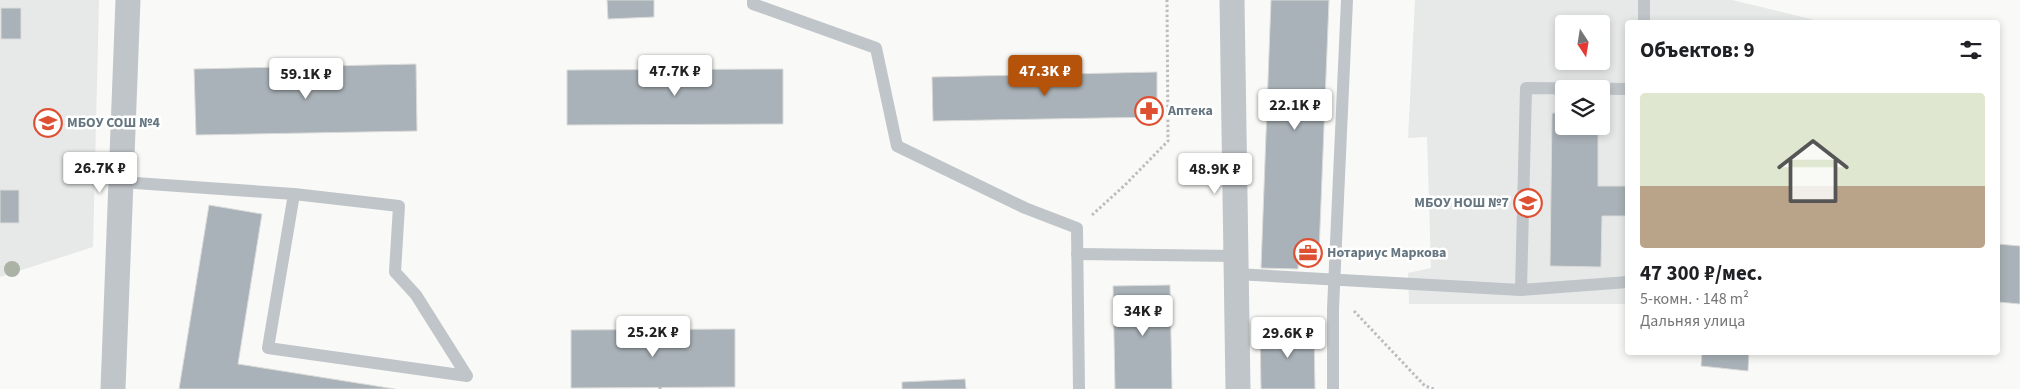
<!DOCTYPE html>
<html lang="ru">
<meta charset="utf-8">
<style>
body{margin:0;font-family:"Source Sans 3",sans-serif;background:#f2f2f2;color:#202124;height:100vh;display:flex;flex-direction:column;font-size:19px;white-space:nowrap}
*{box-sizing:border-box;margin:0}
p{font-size:16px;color:#757577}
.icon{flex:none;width:28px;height:28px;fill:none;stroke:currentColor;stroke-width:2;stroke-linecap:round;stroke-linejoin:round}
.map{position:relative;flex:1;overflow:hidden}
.side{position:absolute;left:1625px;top:20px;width:375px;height:335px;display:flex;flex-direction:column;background:#fff;border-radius:5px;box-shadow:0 2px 8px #0003}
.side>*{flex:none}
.needle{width:32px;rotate:168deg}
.fabs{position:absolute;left:1555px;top:15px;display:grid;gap:10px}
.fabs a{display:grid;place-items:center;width:55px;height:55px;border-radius:5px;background:#fff;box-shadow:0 2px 8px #0003;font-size:25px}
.price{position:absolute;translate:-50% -42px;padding:0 11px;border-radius:5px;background:#fff;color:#222;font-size:16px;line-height:32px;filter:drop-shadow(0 1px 2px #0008)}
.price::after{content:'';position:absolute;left:50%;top:30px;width:15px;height:11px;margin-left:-8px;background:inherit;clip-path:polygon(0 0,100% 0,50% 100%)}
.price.on{background:#b45309;color:#fff}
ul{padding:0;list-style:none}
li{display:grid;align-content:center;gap:10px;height:265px;padding:0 15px}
li span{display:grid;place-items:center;height:155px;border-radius:5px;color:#555}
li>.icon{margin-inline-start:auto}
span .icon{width:90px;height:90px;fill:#fffc;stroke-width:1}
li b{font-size:21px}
h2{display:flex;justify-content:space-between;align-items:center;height:60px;padding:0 15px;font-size:21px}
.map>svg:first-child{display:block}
</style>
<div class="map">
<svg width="2020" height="389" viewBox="0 0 2020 389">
<rect width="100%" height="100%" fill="#f9f9f7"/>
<g fill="#e7e8e8" fill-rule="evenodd">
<path d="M0 0H99L93 247 0 277Z"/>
<path d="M1415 0H1732L1823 22H1628L1627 304H1409L1408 273 1431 268 1427 137 1408 138ZM1564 24H1601V61H1564ZM1564 89H1601V126H1564Z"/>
</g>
<g fill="#a9b2b8" stroke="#dbdbd9">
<path d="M607 0H654V17L608 19Z"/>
<path d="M1271 0H1329L1319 253 1299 252 1298 269 1261 268Z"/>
<rect x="1" y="8" width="20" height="31"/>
<path d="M416 64 417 131 196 135 194 69Z"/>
<path d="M783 69V124L567 125V70Z"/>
<path d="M1157 72V117L933 121 932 77Z"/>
<path d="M1552 113H1564V126H1598V186H1628V216H1602L1601 267 1550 266Z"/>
<rect x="0" y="190" width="19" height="33"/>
<path d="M209 205 262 214 238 364 395 389H179Z"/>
<path d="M1998 244 2020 246V304L1998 302Z"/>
<path d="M1170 285 1172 389H1115L1113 286Z"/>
<path d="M1314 328 1315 389H1261L1260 329Z"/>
<path d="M735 329V387L571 388V330Z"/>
<path d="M1702 352H1749L1748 371 1701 366Z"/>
<path d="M965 379 966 389H902V382Z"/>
</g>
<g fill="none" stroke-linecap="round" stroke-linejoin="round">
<g stroke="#bbbec1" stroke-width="3" stroke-dasharray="2.5 2.5" stroke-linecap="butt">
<path d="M1092 215 1125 185 1168 141 1167 0"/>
<path d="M1354 311 1425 386 1434 389"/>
<path d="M660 389V387"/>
</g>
<g stroke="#c0c5c9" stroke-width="12">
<path d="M753 0V4L876 48 897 146 1025 208 1077 228 1079 389"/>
<path d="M1644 22V0"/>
<path d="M121 182 294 194 268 348 467 376 416 295 395 272 399 206 294 194"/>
<path d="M1077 254 1236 256"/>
<path d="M1236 274 1521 290 1526 88 1628 89"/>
<path d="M1521 290 1628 282"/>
<path d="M1333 389V309L1347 0"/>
</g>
<g stroke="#c0c5c9" stroke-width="25">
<path d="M1232 0 1238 389"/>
<path d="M113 389 128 0"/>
</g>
</g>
<circle fill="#aab3a6" cx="12" cy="269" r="8"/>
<defs>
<symbol id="pharmacy-ring" viewBox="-11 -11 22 22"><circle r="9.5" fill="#fff" stroke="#de5032" stroke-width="1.5"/><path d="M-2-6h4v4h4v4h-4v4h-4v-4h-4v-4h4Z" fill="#de5032"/></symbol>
<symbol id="school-ring" viewBox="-11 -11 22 22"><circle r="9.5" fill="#fff" stroke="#de5032" stroke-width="1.5"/><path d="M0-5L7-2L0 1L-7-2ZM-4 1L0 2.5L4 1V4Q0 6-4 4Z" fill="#de5032"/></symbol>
<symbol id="office-ring" viewBox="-11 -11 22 22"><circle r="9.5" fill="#fff" stroke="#de5032" stroke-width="1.5"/><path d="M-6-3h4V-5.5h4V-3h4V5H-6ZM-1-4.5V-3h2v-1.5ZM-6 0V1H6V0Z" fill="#de5032"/></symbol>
</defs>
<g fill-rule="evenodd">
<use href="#pharmacy-ring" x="1133" y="95" width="32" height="32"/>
<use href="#school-ring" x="32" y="107" width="32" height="32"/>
<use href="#school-ring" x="1512" y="187" width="32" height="32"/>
<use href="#office-ring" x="1292" y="237" width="32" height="32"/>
</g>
<g text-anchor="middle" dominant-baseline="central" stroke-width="5" stroke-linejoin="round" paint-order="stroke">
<g font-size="14" font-weight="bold" fill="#657681" stroke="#fff" text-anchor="start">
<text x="1168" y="111">Аптека</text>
<text x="67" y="123">МБОУ СОШ №4</text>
<text x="1509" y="203" text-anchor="end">МБОУ НОШ №7</text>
<text x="1327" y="253">Нотариус Маркова</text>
</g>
</g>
</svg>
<div class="fabs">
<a><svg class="needle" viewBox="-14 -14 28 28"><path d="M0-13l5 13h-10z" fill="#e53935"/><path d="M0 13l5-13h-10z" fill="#757577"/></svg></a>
<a><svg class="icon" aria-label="layers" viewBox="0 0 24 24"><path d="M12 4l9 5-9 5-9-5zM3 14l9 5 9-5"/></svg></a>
</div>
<b class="price" style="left:675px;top:97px">47.7K ₽</b>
<b class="price on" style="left:1045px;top:97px">47.3K ₽</b>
<b class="price" style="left:306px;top:100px">59.1K ₽</b>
<b class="price" style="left:1295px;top:131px">22.1K ₽</b>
<b class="price" style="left:100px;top:194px">26.7K ₽</b>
<b class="price" style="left:1215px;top:195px">48.9K ₽</b>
<b class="price" style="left:1143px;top:337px">34K ₽</b>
<b class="price" style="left:653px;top:358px">25.2K ₽</b>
<b class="price" style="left:1288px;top:359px">29.6K ₽</b>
<section class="side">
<h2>Объектов: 9<svg class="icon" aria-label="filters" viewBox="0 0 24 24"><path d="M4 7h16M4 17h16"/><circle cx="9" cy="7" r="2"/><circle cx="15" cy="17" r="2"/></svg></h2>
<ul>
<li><span style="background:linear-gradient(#dfe7d0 60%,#b9a48a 0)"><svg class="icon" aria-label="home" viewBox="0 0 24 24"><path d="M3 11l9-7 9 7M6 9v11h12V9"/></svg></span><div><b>47 300 ₽/мес.</b><p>5-комн. · 148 m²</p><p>Дальняя улица</p></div></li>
</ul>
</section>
</div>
